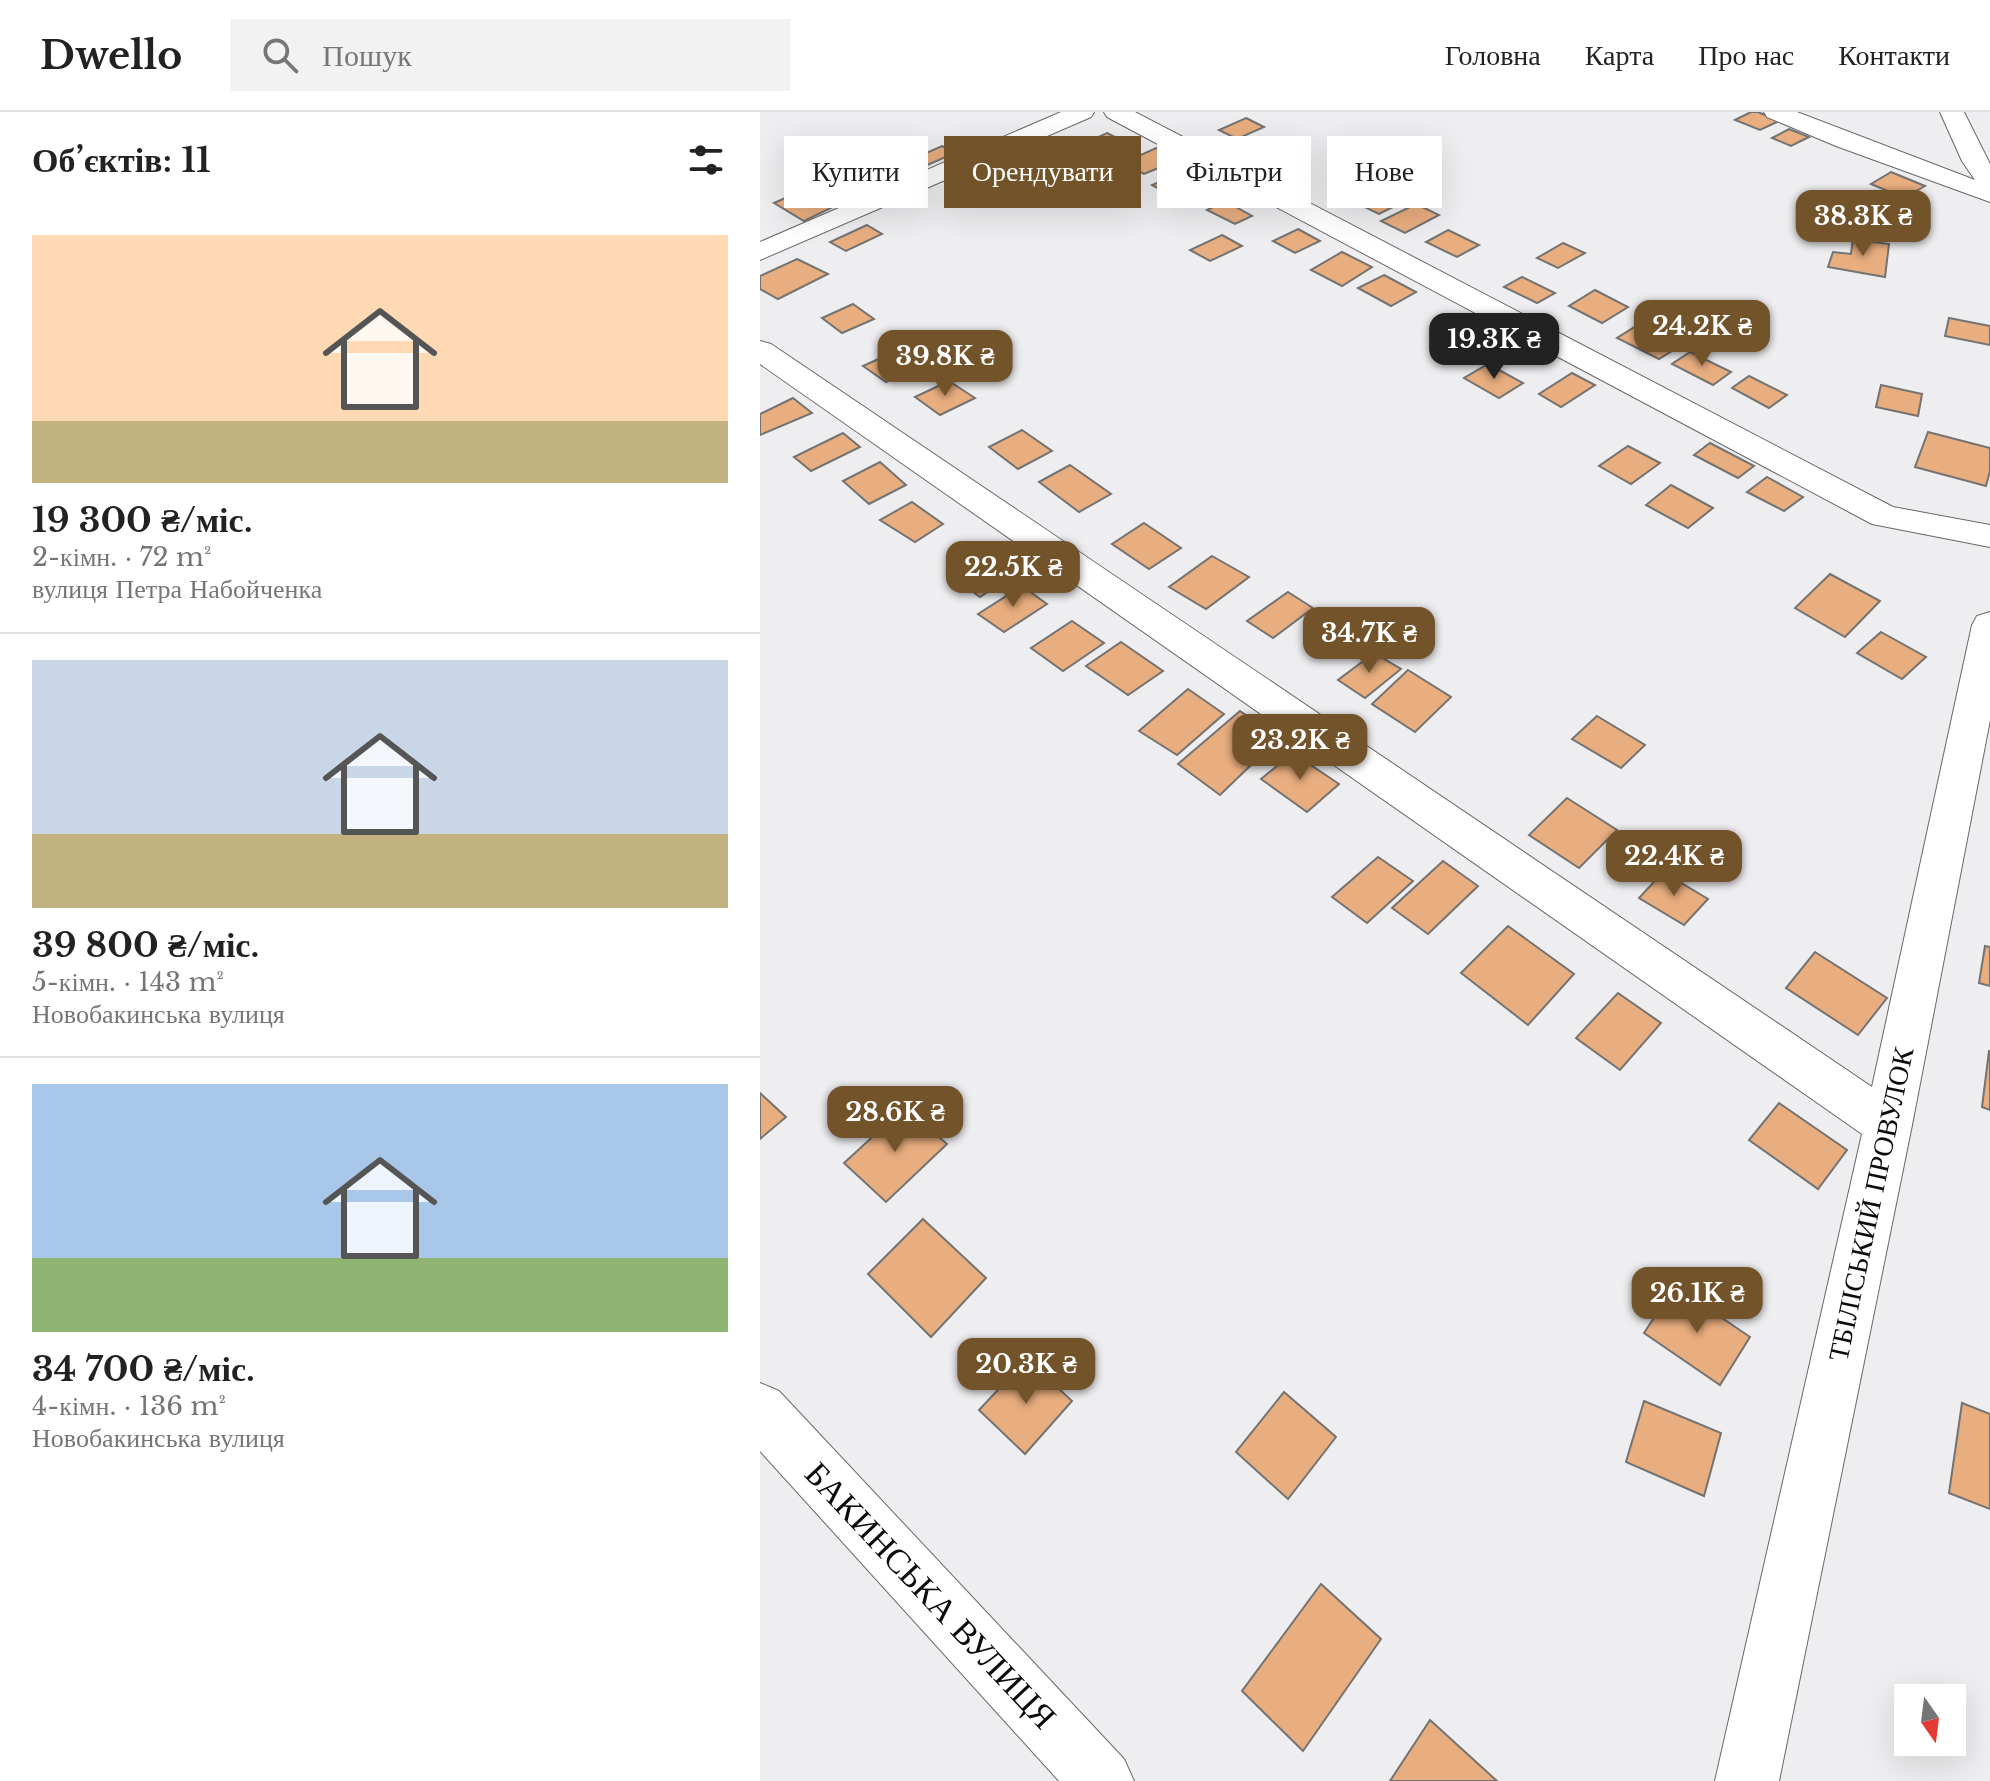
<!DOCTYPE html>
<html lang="uk">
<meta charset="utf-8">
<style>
body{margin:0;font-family:"Libre Baskerville",serif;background:#f2f2f2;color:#222;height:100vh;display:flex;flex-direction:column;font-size:30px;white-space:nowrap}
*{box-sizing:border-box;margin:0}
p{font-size:26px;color:#767676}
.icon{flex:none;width:44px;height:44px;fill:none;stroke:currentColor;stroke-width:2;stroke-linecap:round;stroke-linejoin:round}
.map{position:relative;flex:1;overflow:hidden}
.panel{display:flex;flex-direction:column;background:#fff;width:760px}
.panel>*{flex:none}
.guide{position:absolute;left:24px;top:24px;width:760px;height:72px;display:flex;gap:16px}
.needle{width:52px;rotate:166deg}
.tools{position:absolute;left:1134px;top:1572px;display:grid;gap:16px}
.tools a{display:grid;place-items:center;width:72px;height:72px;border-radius:0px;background:#fff;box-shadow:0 8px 32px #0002;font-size:40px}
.price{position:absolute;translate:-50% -68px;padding:0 18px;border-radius:16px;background:#735329;color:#fff;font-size:26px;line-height:52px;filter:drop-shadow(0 2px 4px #0008)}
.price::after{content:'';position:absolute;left:50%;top:48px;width:24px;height:18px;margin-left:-12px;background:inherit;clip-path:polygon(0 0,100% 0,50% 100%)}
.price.on{background:#222;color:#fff}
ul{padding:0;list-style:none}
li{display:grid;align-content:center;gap:16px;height:424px;padding:0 32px}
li+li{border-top:2px solid #e0e0e0}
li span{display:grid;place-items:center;height:248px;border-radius:0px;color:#555}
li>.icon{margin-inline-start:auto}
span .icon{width:144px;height:144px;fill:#fffc;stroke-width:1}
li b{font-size:34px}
h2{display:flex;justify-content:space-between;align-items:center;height:96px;padding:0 32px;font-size:34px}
.chip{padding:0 28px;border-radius:0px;background:#fff;box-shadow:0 8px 32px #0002;font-size:28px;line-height:72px}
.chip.on{background:#735329;color:#fff}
header{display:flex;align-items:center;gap:48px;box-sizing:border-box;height:112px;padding:0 40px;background:#fff;border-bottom:2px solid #e0e0e0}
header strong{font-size:38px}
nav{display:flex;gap:44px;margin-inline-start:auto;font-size:28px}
.search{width:560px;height:72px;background:#f2f2f2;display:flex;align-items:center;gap:20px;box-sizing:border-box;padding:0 28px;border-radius:0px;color:#767676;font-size:30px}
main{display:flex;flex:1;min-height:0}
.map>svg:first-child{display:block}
</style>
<header>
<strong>Dwello</strong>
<div class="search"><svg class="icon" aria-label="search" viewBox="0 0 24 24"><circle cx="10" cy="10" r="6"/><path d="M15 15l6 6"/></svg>Пошук</div>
<nav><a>Головна</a><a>Карта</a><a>Про нас</a><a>Контакти</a></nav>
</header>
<main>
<section class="panel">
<h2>Об’єктів: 11<svg class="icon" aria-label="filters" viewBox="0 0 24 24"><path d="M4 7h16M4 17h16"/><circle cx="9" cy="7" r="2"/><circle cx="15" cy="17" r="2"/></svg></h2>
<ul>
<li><span style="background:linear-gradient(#ffd9b3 75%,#c2b280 0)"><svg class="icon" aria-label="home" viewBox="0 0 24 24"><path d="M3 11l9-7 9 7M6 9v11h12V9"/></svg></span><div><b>19 300 ₴/міс.</b><p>2-кімн. · 72 m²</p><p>вулиця Петра Набойченка</p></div></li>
<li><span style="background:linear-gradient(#c9d6e8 70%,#c2b280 0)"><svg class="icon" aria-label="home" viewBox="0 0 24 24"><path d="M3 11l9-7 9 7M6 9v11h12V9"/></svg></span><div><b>39 800 ₴/міс.</b><p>5-кімн. · 143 m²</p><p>Новобакинська вулиця</p></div></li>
<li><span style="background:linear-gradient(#a9c7e8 70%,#8fb573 0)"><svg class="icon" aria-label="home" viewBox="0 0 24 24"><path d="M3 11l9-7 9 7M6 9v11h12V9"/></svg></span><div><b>34 700 ₴/міс.</b><p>4-кімн. · 136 m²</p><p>Новобакинська вулиця</p></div></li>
</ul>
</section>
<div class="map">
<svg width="1230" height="1669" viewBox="0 0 1230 1669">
<rect width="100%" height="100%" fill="#eeeef0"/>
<g fill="#e9ae7f" stroke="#747372" stroke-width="2">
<path d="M991 0H998L1019 9 1000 18 975 8Z"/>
<path d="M486 6 504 15 477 27 459 18Z"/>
<path d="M1029 17 1049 25 1031 34 1012 26Z"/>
<path d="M347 21 372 34 352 43 327 30Z"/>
<path d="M528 31 545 40 516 53 499 44Z"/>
<path d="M182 34 195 41 163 55 150 48Z"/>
<path d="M396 36 418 48 384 62 363 51Z"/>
<path d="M433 55 464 71 423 90 392 73Z"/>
<path d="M1131 60 1165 74 1144 86 1111 72Z"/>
<path d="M48 76 79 92 44 109 14 91Z"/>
<path d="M608 79 637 93 619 102 590 88Z"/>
<path d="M465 89 492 104 475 112 447 98Z"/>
<path d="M656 92 679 103 645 121 621 109Z"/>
<path d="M107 113 122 122 86 139 70 130Z"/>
<path d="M538 117 560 129 535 141 513 129Z"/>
<path d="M688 118 719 133 697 145 666 130Z"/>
<path d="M462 123 482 134 450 149 430 138Z"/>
<path d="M1093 127 1129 132 1125 165 1068 155 1073 140 1091 142Z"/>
<path d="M803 131 825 141 798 156 777 146Z"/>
<path d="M582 140 612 155 582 174 551 158Z"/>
<path d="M37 147 68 162 18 187 0 177V164Z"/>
<path d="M624 163 656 180 631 194 598 176Z"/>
<path d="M762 165 795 181 777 191 744 175Z"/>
<path d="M835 178 868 195 842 211 809 194Z"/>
<path d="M93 192 114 207 82 221 62 206Z"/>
<path d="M1189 206 1230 214V233L1185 224Z"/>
<path d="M710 210 737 224 713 238 686 224Z"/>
<path d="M881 211 923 232 899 247 857 226Z"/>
<path d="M154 231 177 246 126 270 103 254Z"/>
<path d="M930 240 971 260 953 273 912 252Z"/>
<path d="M728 252 763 271 739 286 704 266Z"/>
<path d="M812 261 835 273 801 295 779 282Z"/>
<path d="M989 264 1027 283 1009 296 972 276Z"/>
<path d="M189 269 215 286 180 303 155 285Z"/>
<path d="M1121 273 1162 282 1158 304 1116 295Z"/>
<path d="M33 286 52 301 0 323V302Z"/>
<path d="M262 318 292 339 258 357 229 335Z"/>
<path d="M1168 320 1230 336V359L1226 374 1155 355Z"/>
<path d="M83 321 100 335 51 359 34 345Z"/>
<path d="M950 331 994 354 978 366 934 343Z"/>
<path d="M868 334 900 351 871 372 839 354Z"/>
<path d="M120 350 146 373 109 392 83 369Z"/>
<path d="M310 353 351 382 319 400 279 370Z"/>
<path d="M1007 365 1043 385 1024 399 987 380Z"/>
<path d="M911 373 953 396 928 416 886 393Z"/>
<path d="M152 390 183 412 155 430 120 408Z"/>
<path d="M384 411 421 436 389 457 352 432Z"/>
<path d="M223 440 255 462 220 485 187 461Z"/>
<path d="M452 444 489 465 446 497 409 475Z"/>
<path d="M1070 462 1120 489 1085 525 1035 496Z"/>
<path d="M262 474 287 492 244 520 218 502Z"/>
<path d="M528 480 553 496 513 526 487 509Z"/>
<path d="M312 509 344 531 303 559 271 536Z"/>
<path d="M1121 520 1166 545 1142 567 1097 541Z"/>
<path d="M361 530 403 559 368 583 326 554Z"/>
<path d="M614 541 641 557 605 586 578 568Z"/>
<path d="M648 558 691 585 655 620 612 592Z"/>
<path d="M428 577 464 602 417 643 379 619Z"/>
<path d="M480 599 519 626 460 683 418 652Z"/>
<path d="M837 604 885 633 861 656 812 627Z"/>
<path d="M533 641 579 672 547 700 501 667Z"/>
<path d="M807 686 857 718 819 756 769 723Z"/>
<path d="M618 745 653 769 607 811 572 785Z"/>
<path d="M683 749 718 774 668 822 632 796Z"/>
<path d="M903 760 948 787 924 813 879 786Z"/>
<path d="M748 814 814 862 768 913 701 861Z"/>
<path d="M1225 834 1230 835V874L1219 871Z"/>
<path d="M1055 840 1127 886 1098 923 1026 876Z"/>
<path d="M858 881 901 911 860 958 816 926Z"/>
<path d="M1229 939H1230V998L1222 995Z"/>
<path d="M0 981 26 1005 0 1027Z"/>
<path d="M1019 991 1087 1038 1058 1077 989 1028Z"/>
<path d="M145 995 187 1032 126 1090 84 1051Z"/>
<path d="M163 1107 226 1166 171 1225 108 1162Z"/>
<path d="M915 1174 990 1225 960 1273 884 1221Z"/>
<path d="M267 1247 312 1289 265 1342 219 1298Z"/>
<path d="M524 1280 576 1325 528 1387 476 1340Z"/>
<path d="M884 1289 961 1321 944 1384 866 1350Z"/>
<path d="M1202 1291 1230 1302V1397L1189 1381Z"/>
<path d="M561 1472 621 1527 543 1639 482 1579Z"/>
<path d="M670 1608 737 1669H630Z"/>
</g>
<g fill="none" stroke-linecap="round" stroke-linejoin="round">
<defs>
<g id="minor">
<path d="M301 0H334L331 5 0 148V130Z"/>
<path d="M344 0H375L1133 395 1230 413V435L1112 412 347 5Z"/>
<path d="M1004 0H1037L1215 68 1202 49 1180 0H1204L1230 52V90L1076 34 1007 5Z"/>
<path d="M0 229 11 232 1112 975 1212 513 1217 504 1230 500V608L1152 1013 1019 1669H955L1102 1022 0 252Z"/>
<path d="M0 1271 19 1279 364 1647 374 1669H299L0 1339Z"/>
</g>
</defs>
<use href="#minor" stroke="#68686a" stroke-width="2"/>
<use href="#minor" fill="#fff" fill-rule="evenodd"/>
</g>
<g text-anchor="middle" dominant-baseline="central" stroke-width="7" stroke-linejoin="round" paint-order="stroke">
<g font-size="28" fill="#0b0c0c" stroke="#fff">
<text transform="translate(1111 1092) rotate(-78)">ТБІЛІСЬКИЙ ПРОВУЛОК</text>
</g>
<g font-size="34" fill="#0b0c0c" stroke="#fff">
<text transform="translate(171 1483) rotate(47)">БАКИНСЬКА ВУЛИЦЯ</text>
</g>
</g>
</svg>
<div class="tools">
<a><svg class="needle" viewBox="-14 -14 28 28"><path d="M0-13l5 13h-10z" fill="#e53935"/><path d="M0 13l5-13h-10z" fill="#767676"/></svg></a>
</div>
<b class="price" style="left:1103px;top:146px">38.3K ₴</b>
<b class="price" style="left:942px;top:256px">24.2K ₴</b>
<b class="price on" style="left:734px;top:269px">19.3K ₴</b>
<b class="price" style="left:185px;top:286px">39.8K ₴</b>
<b class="price" style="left:253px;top:497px">22.5K ₴</b>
<b class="price" style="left:609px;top:563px">34.7K ₴</b>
<b class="price" style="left:540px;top:670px">23.2K ₴</b>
<b class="price" style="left:914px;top:786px">22.4K ₴</b>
<b class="price" style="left:135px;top:1042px">28.6K ₴</b>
<b class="price" style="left:937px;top:1223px">26.1K ₴</b>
<b class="price" style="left:266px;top:1294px">20.3K ₴</b>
<div class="guide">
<a class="chip">Купити</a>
<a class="chip on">Орендувати</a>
<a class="chip">Фільтри</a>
<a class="chip">Нове</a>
</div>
</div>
</main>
